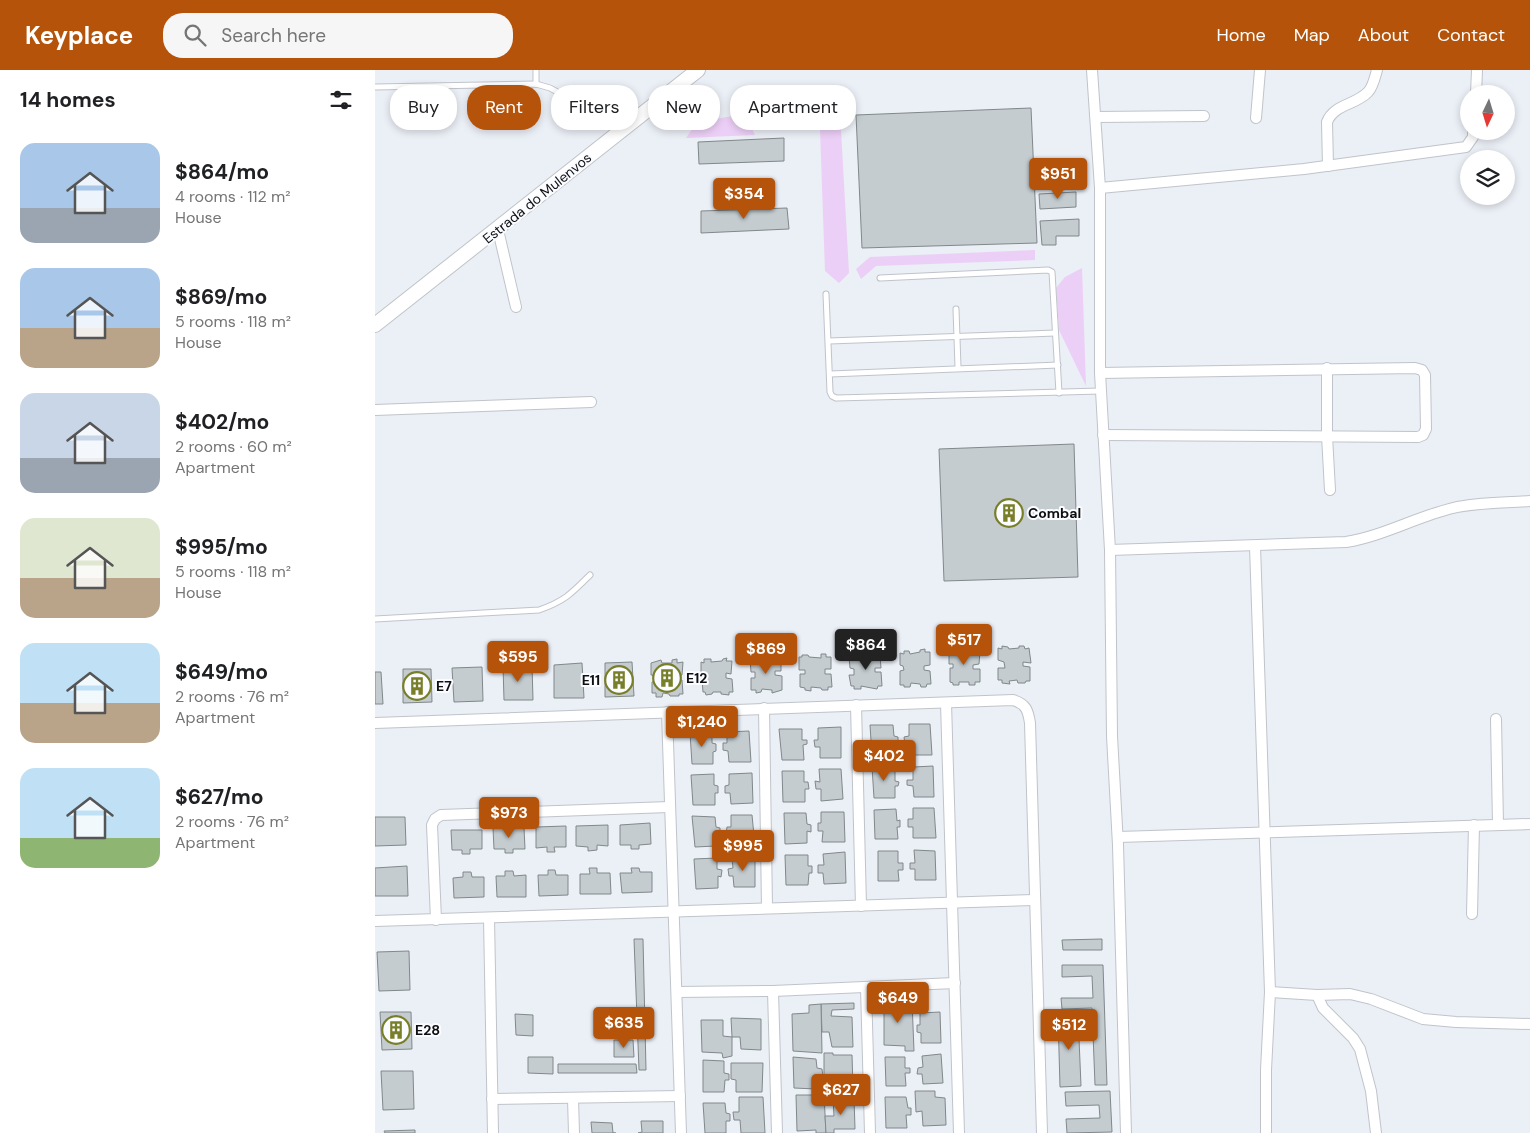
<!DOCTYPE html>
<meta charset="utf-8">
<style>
body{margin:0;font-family:"DM Sans",sans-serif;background:#f6f6f6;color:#202124;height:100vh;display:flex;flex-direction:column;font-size:19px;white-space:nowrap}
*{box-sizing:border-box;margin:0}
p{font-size:16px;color:#757577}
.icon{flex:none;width:28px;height:28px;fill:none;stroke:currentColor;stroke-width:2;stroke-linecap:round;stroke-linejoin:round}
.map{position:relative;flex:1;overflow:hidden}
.drawer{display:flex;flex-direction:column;background:#fff;width:375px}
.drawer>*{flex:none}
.banner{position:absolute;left:15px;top:15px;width:475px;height:45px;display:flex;gap:10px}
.needle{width:32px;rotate:184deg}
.fabs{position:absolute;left:1085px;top:15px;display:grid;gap:10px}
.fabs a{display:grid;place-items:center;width:55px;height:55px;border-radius:50%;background:#fff;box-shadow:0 2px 8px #0003;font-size:25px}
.price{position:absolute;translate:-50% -42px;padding:0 11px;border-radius:5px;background:#b45309;color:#fff;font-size:16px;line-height:32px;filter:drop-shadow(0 1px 2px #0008)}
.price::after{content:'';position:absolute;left:50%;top:30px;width:15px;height:11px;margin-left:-8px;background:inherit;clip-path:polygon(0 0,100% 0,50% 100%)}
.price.on{background:#222;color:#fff}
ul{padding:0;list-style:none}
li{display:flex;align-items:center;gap:15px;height:125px;padding:0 20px}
li span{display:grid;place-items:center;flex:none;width:140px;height:100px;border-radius:15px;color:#555}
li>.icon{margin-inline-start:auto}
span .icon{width:60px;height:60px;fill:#fffc;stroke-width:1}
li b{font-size:21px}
h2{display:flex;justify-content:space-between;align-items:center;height:60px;padding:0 20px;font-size:21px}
.pill{padding:0 18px;border-radius:20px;background:#fff;box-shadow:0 2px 8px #0003;font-size:18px;line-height:45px}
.pill.on{background:#b45309;color:#fff}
header{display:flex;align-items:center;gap:30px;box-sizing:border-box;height:70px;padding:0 25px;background:#b45309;color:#fff}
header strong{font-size:24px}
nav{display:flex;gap:28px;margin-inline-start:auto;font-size:18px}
.search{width:350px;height:45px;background:#f6f6f6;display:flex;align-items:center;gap:12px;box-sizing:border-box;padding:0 18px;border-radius:20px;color:#757577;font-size:19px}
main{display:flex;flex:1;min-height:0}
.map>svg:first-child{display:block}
</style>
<header>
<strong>Keyplace</strong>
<div class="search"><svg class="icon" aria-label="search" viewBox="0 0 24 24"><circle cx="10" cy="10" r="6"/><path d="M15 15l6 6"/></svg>Search here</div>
<nav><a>Home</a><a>Map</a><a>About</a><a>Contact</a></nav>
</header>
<main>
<section class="drawer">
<h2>14 homes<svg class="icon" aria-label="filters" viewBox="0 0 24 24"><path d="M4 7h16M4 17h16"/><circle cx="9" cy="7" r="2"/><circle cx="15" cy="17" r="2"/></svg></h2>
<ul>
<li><span style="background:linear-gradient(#a9c7e8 65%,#9aa5b1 0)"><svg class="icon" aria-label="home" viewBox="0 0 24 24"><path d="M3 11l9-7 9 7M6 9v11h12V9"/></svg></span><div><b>$864/mo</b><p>4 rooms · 112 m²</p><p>House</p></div></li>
<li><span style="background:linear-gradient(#a9c7e8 60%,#b9a48a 0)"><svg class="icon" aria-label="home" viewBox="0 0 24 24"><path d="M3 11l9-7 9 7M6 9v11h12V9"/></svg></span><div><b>$869/mo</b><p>5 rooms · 118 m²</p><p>House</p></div></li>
<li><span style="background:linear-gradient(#c9d6e8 65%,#9aa5b1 0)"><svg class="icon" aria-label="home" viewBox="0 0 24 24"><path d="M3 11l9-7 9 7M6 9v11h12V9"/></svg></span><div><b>$402/mo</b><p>2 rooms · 60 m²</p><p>Apartment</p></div></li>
<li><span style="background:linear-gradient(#dfe7d0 60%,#b9a48a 0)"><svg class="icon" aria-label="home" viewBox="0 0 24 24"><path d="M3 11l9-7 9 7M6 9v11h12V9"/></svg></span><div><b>$995/mo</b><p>5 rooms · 118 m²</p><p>House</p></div></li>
<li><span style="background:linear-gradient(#bfe0f5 60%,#b9a48a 0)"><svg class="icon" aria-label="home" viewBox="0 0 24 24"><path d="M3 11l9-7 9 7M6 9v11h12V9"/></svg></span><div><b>$649/mo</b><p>2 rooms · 76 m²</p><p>Apartment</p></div></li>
<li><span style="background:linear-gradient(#bfe0f5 70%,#8fb573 0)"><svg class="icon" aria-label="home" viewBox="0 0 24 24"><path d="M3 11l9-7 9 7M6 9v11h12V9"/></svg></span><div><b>$627/mo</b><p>2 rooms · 76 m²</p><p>Apartment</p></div></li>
</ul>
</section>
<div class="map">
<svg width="1155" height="1063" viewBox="0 0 1155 1063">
<rect width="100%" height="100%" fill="#ebeff6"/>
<g fill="#eccff6">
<path d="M451 29 465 42 474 203 464 213 450 201 445 60 438 44 440 30Z"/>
<path d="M370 44 380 65 311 68 322 52Z"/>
<path d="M660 180V190L501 196 486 209 481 199 495 187Z"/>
<path d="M707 198 711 316 684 260 681 218 690 207Z"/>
</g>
<g fill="#c4ccd0" stroke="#81888b">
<path d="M656 38 662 173 487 178 481 45Z"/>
<path d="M409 68V91L324 94 323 72Z"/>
<path d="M701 122V137L665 139 664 124Z"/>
<path d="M412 138 414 159 326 163V141Z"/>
<path d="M704 149V166H681V175H667L665 151Z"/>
<path d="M699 374 703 507 569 511 564 379Z"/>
<path d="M627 576 633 577 634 579 644 578V576H649L650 579 654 578 656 593 648 592V596L655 597V611H651L650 613H643L642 610 634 611 635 614 627 613V610H623V598H630L629 592 623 590V578L627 579Z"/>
<path d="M583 578V581L594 580V578H600V580L605 581 604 594 598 595V599H605V612H600V615H594V612H584V615H578V613L575 612V598H578V594H574V582L578 581 577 579Z"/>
<path d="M550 579V582H555V595L549 596V600L555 601 556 614H552L551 617H546L545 614 536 613 535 617H529V615H525V601L529 600 528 596 525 595V583L529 584V581H534L535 584 545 582V580Z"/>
<path d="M479 582 484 583V586H497L495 583 501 582V585H505L506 598H500V602H506L507 616H503L502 619 486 616V619H479V616H476L474 605H479V599L475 598 474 586H479Z"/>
<path d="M446 584H451V587H456V599H450V604H456L457 617H453V620H447L446 618 436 617V621L430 620V618L425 617V604H430V600H424V587H427V585H433L434 587 446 588Z"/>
<path d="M400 585V588H406V601H400V605L407 606V620L397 623V620L387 619 386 622 381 623V620H376V608H380V602H376L375 589 382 590V588L386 587V590L396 591V586Z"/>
<path d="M352 588 351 591H357L356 604 351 603V608L357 609 358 622H354V625L346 624V622H338L337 624 331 625 330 622H328L327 610 332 609V603H326V592L329 593V589H336V592L347 591 348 589Z"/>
<path d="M302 589V593L308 592 307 605 301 606 302 610H307L308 624H304V626H295L294 624 288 623 287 627H281V623H277V612L283 611V606L276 605V593L286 590 287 593H297V590Z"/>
<path d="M257 592 259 626 230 627V593Z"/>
<path d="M207 593 209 628H179V595Z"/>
<path d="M157 595 158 630H129L128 596Z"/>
<path d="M107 597 108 631 79 632 77 598Z"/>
<path d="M28 599H56L57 632 28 633Z"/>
<path d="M0 602H6L8 634H0Z"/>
<path d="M534 654H555L557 685H535L534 675 530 674 529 667 534 666Z"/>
<path d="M495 655H518L519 666 523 667V673H519V686H497Z"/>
<path d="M466 657V688H445V677H440L439 670H443V658Z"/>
<path d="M404 659H427V670H432V674L428 675 429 690H407Z"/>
<path d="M374 661 376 692H354L353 681 348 680V673H352V662Z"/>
<path d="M315 663H337V673L341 674V681L338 682V694H317Z"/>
<path d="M558 696 559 727H539L538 716 532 715V710H538V697Z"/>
<path d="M497 697H520V711L524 712 523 716H520V728H499Z"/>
<path d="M444 699H466L468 729 446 731V719H441L440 711 445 712Z"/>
<path d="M407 701H429V712H433L434 719H430V732H408Z"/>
<path d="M377 703 378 733 356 734 355 723H350V716L354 715V704Z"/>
<path d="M339 704V715L343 716V723H340V735H318L316 705Z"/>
<path d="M538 738H559L561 768H538V757H533V749H538Z"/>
<path d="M521 739 522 751 525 750V757H522L523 769H500L499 740Z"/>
<path d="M446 742H469L470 772H447L448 761H443V753H446Z"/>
<path d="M409 743H431L432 754 436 755V762L432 761V773L410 774Z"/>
<path d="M356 745H377L380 776H358L357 764H351L352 757H356Z"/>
<path d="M317 746 340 747 341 757 345 758V765L341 764V776L320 777Z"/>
<path d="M0 747H30L31 775 0 776Z"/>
<path d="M275 753 276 774 264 775V779H256V775H245V755Z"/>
<path d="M233 755V776L222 775V780L213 781V777L201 776V756Z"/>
<path d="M191 756V777H179L180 782H172V777L161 778V757Z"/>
<path d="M118 758H149L150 779H138V783H130V779H119Z"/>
<path d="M76 760H107V779H95V784H87V780H77Z"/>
<path d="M539 780 560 781 561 810H540V799H535V793H540Z"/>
<path d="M503 781H523V793H528V800H523L524 811H503Z"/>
<path d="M470 782 471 813 449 814 448 803H443V795H449L448 784Z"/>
<path d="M410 785H433V796H437V803H434L433 815H411Z"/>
<path d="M380 786V817H359L358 806H354L353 799 358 798 357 788Z"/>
<path d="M342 788V799L347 800 346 807 343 806V818L321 819 319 789Z"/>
<path d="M32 796 33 826H0V798Z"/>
<path d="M214 798H222V803H235L236 824H205V804H215Z"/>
<path d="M256 798H264L265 802H277V822L247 823 245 803H257Z"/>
<path d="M173 800H180L181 805H193V825L164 826 163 805H173Z"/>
<path d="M130 801H138L139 806 151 805V827H122L121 806H130Z"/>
<path d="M88 802H96L97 807H109V827L79 828 78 808 88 807Z"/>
<path d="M259 869H268L271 1000H264Z"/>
<path d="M727 869V880H688L687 870Z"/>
<path d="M34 881 35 920 4 921 2 882Z"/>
<path d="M687 895H728L732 1015H720L717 938 687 939 686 928H718L717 906 687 907Z"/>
<path d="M505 931H537L539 981H530V976L509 975V941L505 940Z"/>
<path d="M479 933V939L457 940 456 946 477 947 478 977H457L454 962H447L446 934Z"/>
<path d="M446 934 447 983 418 981 417 944 434 943V935Z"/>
<path d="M5 942H36L37 979 7 980Z"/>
<path d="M565 942 566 973H546V963L542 962V955H545V943Z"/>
<path d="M140 944 158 945V966L141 965Z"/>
<path d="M703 945 706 1016 685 1017 683 946Z"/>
<path d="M356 948 386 949V980L366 979 365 967H357Z"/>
<path d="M326 950H348V966L357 967V986L348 988 347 983 327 982Z"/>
<path d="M256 952 257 962H240L239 953Z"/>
<path d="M239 970H258L259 987H239Z"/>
<path d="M449 983H458V985H477L478 1018H449Z"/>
<path d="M566 984 568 1013 548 1014 547 1004H542L543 998 548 997 547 986Z"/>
<path d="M153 987H178V1004L153 1003Z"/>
<path d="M418 987 441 989 442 998 447 999 448 1007 441 1006V1019L419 1018Z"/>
<path d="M510 987H530V998H535V1003H530L531 1016H511Z"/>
<path d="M328 990 349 991V1003L354 1004V1010H350L349 1022H328Z"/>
<path d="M356 993H388L387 1022H361V1010L356 1009Z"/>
<path d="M183 994H261L262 1003H183Z"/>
<path d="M6 1001H38L39 1039 8 1040Z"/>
<path d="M540 1021H560V1027L570 1028 571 1055 548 1056 547 1041 541 1042Z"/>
<path d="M735 1021 737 1062 692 1063 691 1049 725 1048 724 1035 691 1036 690 1022Z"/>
<path d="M421 1025H449L451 1063H441V1060L422 1061Z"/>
<path d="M364 1027H388L390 1063H366L365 1050H359L358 1042H364Z"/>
<path d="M510 1027H531L533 1038H536V1045H531L532 1058H511Z"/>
<path d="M479 1028 480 1059H459V1063H451L450 1046H459L458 1029Z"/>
<path d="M328 1033H350L351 1043 355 1044V1051H351V1063H330Z"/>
<path d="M266 1051H288V1063H263L267 1062Z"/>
<path d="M216 1052 237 1053 238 1063H241H217Z"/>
<path d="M40 1060V1063H10L9 1061Z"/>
</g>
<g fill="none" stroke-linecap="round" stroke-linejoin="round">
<defs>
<g id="lane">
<path d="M161 0V14"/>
<path d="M0 17 161 14 175 18 248 58"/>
<path d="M505 208 673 200 677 202 684 323"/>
<path d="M451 224 455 322 457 326 461 328 726 321"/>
<path d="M581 239 583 297"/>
<path d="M454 271 680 263"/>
<path d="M455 304 683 295"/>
<path d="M0 549 164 540C190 531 197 523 215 505"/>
</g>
<g id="street">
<path d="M717 0 725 118V303L735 480 737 666 743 775 751 1063"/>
<path d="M1101 24 1102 0"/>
<path d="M721 47 829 46"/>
<path d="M881 48 885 0"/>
<path d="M953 96 952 52C959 34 981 35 993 22 998 17 1000 7 1002 0"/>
<path d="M725 118 929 99 1091 77 1098 67V61"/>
<path d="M123 160 141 237"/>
<path d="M952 298V366L955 420"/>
<path d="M725 303 1040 298 1047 300 1050 305 1051 359 1048 365 1043 367 728 365"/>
<path d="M0 340 216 332"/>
<path d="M880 476 895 922 891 1000V1063"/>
<path d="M735 480 971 472C1008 466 1041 447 1078 438 1103 432 1129 433 1155 431"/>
<path d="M571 633 584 1063"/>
<path d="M481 635 486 836"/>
<path d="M389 638 392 838"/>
<path d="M292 642 306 1063"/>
<path d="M1121 649 1123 754"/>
<path d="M0 653 638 630C651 634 653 640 655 653L667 1063"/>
<path d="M743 767 1155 754"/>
<path d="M1097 844 1099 755"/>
<path d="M114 848 118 1063"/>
<path d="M61 850 57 755 60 749 66 745 294 737"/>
<path d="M0 851 660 830"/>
<path d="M491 917 495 1063"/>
<path d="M398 921 402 1063"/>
<path d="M302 922 398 921 580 913"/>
<path d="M895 922 942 925 975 924 996 929 1048 949 1081 952 1155 954"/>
<path d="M942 925 948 938 978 968 985 979 996 1021 1001 1063"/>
<path d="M198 1028 199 1063"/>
<path d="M117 1029 305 1026"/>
</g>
<path id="secondary" d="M0 255 323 0"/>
</defs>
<use href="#lane" stroke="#c0c4ca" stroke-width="7"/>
<use href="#street" stroke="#c0c4ca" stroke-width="12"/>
<use href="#secondary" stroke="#c0c4ca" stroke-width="16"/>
<use href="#lane" stroke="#fff" stroke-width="5"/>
<use href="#street" stroke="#fff" stroke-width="10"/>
<use href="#secondary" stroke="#fff" stroke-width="14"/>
</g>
<defs>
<symbol id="building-ring" viewBox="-11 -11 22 22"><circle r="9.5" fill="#fbfcff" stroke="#797e28" stroke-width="1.5"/><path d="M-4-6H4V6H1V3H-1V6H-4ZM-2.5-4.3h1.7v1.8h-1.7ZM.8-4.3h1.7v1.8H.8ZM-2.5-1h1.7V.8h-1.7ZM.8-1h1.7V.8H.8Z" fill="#797e28"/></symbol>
</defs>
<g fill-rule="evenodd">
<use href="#building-ring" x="618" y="427" width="32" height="32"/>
<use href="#building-ring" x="276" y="592" width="32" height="32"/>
<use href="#building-ring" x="228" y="594" width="32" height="32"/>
<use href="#building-ring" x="26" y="600" width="32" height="32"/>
<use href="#building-ring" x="5" y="944" width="32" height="32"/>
</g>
<g text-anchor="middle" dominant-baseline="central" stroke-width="4" stroke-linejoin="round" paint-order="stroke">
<g font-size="14" fill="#0e0f11" stroke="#fbfcff">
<text transform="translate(162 128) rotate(-39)">Estrada do Mulenvos</text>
</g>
<g font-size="14" font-weight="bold" fill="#0e0f11" stroke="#fbfcff" text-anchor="start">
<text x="653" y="443">Combal</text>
<text x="311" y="608">E12</text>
<text x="225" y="610" text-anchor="end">E11</text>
<text x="61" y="616">E7</text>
<text x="40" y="960">E28</text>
</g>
</g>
</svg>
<div class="fabs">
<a><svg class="needle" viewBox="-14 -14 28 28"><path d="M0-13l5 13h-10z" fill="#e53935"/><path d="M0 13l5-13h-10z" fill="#757577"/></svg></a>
<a><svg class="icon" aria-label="layers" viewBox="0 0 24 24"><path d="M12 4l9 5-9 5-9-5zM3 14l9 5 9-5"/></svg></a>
</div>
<b class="price" style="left:683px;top:130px">$951</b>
<b class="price" style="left:369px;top:150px">$354</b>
<b class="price" style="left:589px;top:596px">$517</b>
<b class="price on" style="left:491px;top:601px">$864</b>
<b class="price" style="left:391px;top:605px">$869</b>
<b class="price" style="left:143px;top:613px">$595</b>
<b class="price" style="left:327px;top:678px">$1,240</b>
<b class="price" style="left:509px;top:712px">$402</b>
<b class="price" style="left:134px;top:769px">$973</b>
<b class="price" style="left:368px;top:802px">$995</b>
<b class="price" style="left:523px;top:954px">$649</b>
<b class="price" style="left:249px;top:979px">$635</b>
<b class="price" style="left:694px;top:981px">$512</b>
<b class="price" style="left:466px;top:1046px">$627</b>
<div class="banner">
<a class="pill">Buy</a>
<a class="pill on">Rent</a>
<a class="pill">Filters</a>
<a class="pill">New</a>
<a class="pill">Apartment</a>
</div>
</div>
</main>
